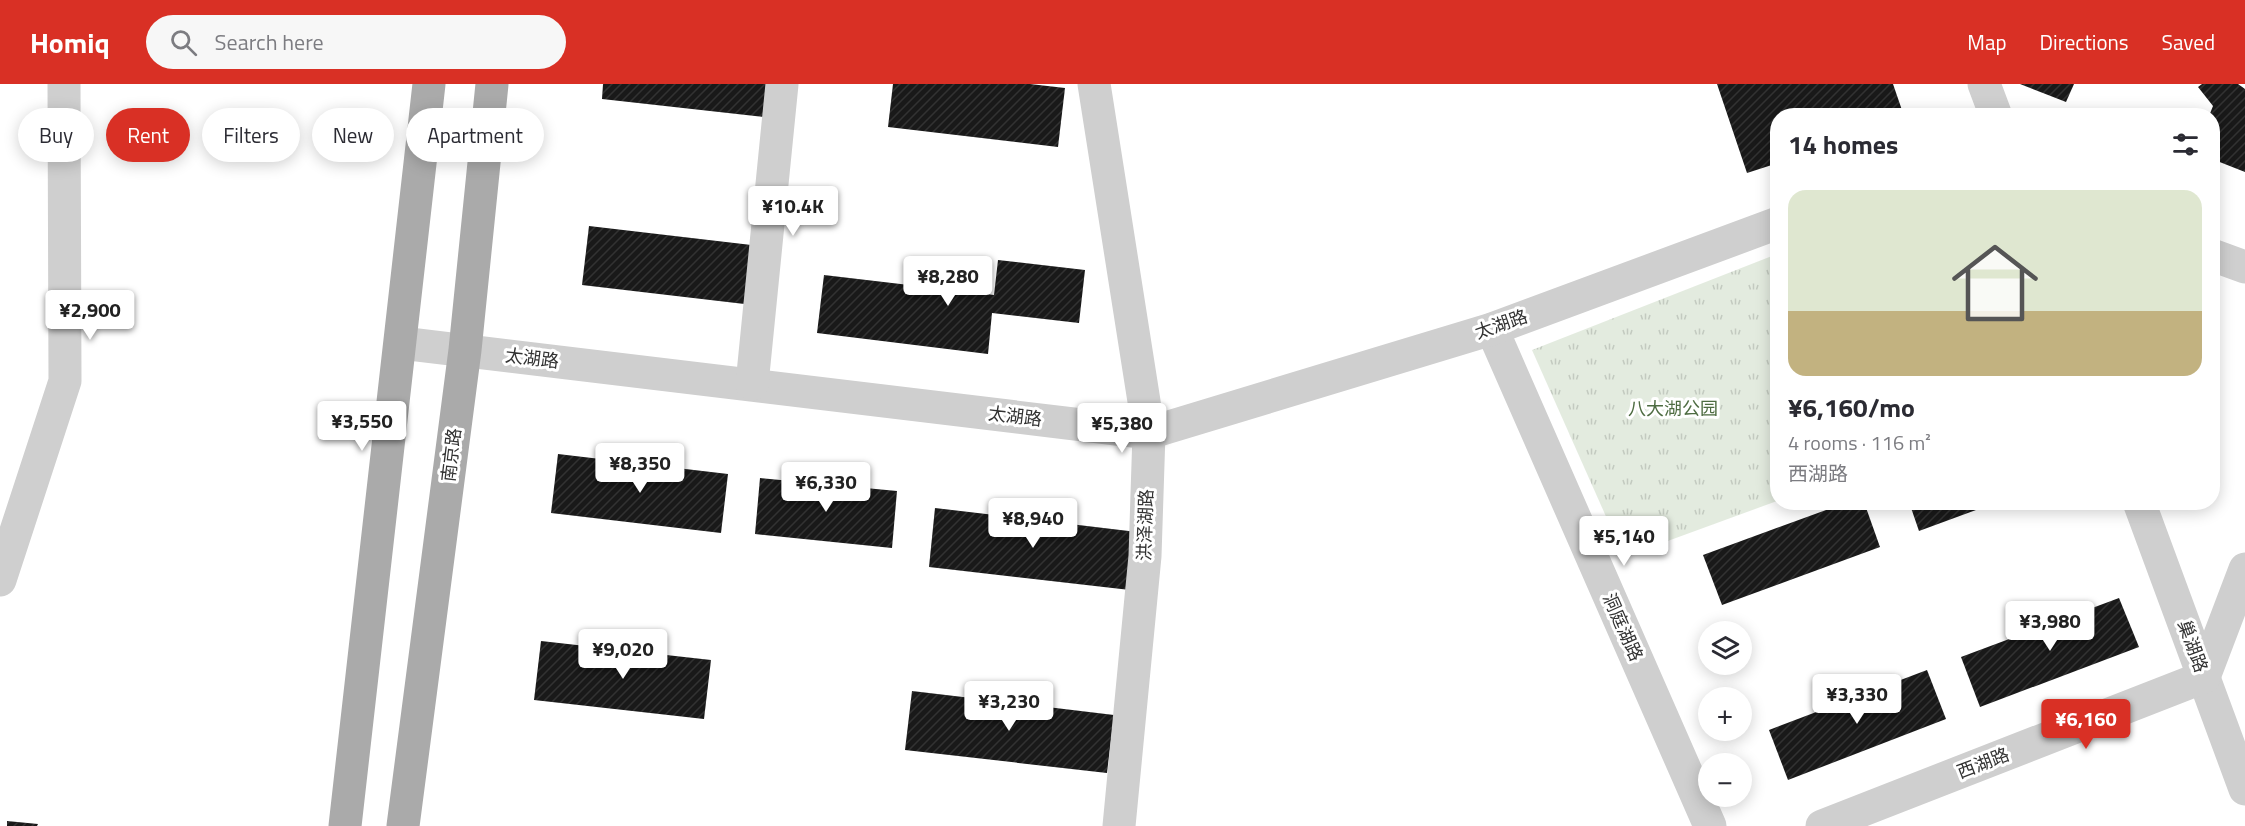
<!DOCTYPE html>
<meta charset="utf-8">
<style>
body{margin:0;font-family:"Titillium Web","Noto Sans SC",sans-serif;background:#f7f7f7;color:#2b2b33;height:100vh;display:flex;flex-direction:column;font-size:22px;white-space:nowrap}
*{box-sizing:border-box;margin:0}
p{font-size:20px;color:#7c7c81}
.icon{flex:none;width:33px;height:33px;fill:none;stroke:currentColor;stroke-width:2;stroke-linecap:round;stroke-linejoin:round}
.map{position:relative;flex:1;overflow:hidden}
.side{position:absolute;left:1770px;top:24px;width:450px;height:402px;display:flex;flex-direction:column;background:#fff;border-radius:24px;box-shadow:0 3px 15px #0003}
.side>*{flex:none}
.banner{position:absolute;left:18px;top:24px;width:570px;height:54px;display:flex;gap:12px}
.tools{position:absolute;left:1698px;top:537px;display:grid;gap:12px}
.tools a{display:grid;place-items:center;width:54px;height:54px;border-radius:50%;background:#fff;box-shadow:0 3px 15px #0003;font-size:30px}
.price{position:absolute;translate:-50% -51px;padding:0 14px;border-radius:6px;background:#fff;color:#222;font-size:20px;line-height:39px;filter:drop-shadow(0 2px 3px #0008)}
.price::after{content:'';position:absolute;left:50%;top:36px;width:18px;height:14px;margin-left:-9px;background:inherit;clip-path:polygon(0 0,100% 0,50% 100%)}
.price.selected{background:#d93025;color:#fff}
ul{padding:0;list-style:none}
li{display:grid;align-content:center;gap:12px;height:318px;padding:0 18px}
li span{display:grid;place-items:center;height:186px;border-radius:18px;color:#555}
li>.icon{margin-inline-start:auto}
span .icon{width:108px;height:108px;fill:#fffc;stroke-width:1}
li b{font-size:26px}
h2{display:flex;justify-content:space-between;align-items:center;height:72px;padding:0 18px;font-size:26px}
.pill{padding:0 21px;border-radius:27px;background:#fff;box-shadow:0 3px 15px #0003;font-size:21px;line-height:54px}
.pill.selected{background:#d93025;color:#fff}
header{display:flex;align-items:center;gap:36px;box-sizing:border-box;height:84px;padding:0 30px;background:#d93025;color:#fff}
header strong{font-size:28px}
nav{display:flex;gap:33px;margin-inline-start:auto;font-size:21px}
.search{width:420px;height:54px;background:#f7f7f7;display:flex;align-items:center;gap:15px;box-sizing:border-box;padding:0 21px;border-radius:33px;color:#7c7c81;font-size:22px}
.map>svg:first-child{display:block}
</style>
<header>
<strong>Homiq</strong>
<div class="search"><svg class="icon" aria-label="search" viewBox="0 0 24 24"><circle cx="10" cy="10" r="6"/><path d="M15 15l6 6"/></svg>Search here</div>
<nav><a>Map</a><a>Directions</a><a>Saved</a></nav>
</header>
<div class="map">
<svg width="2245" height="742" viewBox="0 0 2245 742">
<defs>
<pattern id="park-tufts" width="24" height="20" patternUnits="userSpaceOnUse" patternTransform="scale(1.5)"><rect width="24" height="20" fill="#e3ebdf"/><path d="M3 7l-1-3M5 7V3M7 7l1-3M15 17l-1-3M17 17v-4M19 17l1-3" fill="none" stroke="#c3cac0"/></pattern>
<pattern id="building-hatch" width="6" height="6" patternUnits="userSpaceOnUse" patternTransform="scale(1.5)"><rect width="6" height="6" fill="#191919"/><path d="M-1 1l2-2M0 6l6-6M5 7l2-2" fill="none" stroke="#323232"/></pattern>
</defs>
<rect width="100%" height="100%" fill="#fff"/>
<path fill="url(#park-tufts)" d="M1777 170V417L1624 473 1532 266Z"/>
<g fill="url(#building-hatch)">
<path d="M603 0H776L772 34 602 15Z"/>
<path d="M893 0H1030L1065 4 1058 63 888 43Z"/>
<path d="M1717 0H1893L1904 32H1778V79L1747 89Z"/>
<path d="M2020 0H2074L2066 18Z"/>
<path d="M2202 0H2238L2245 5V88L2212 75V32H2209L2213 22 2198 3Z"/>
<path d="M589 142 760 162 753 221 582 201Z"/>
<path d="M998 176 1085 186 1079 239 992 229 988 270 817 249 824 191 994 211Z"/>
<path d="M558 370 728 390 721 449 551 429Z"/>
<path d="M760 394 897 407 892 464 755 450Z"/>
<path d="M1848 418H1864L1880 463 1722 521 1703 471Z"/>
<path d="M1909 418H1995V419L1919 447Z"/>
<path d="M935 424 1137 448 1130 506 929 483Z"/>
<path d="M2119 514 2139 563 1980 623 1961 573Z"/>
<path d="M541 557 711 576 704 635 534 616Z"/>
<path d="M1927 586 1946 635 1788 696 1769 646Z"/>
<path d="M912 607 1114 631 1107 689 905 666Z"/>
<path d="M7 737 38 740 37 742H7Z"/>
</g>
<g fill="none" stroke-linecap="round" stroke-linejoin="round">
<g stroke="#cfcfcf" stroke-width="33">
<path d="M1094 0 1149 349 1145 472 1119 742"/>
<path d="M1984 0 1996 32"/>
<path d="M2212 171 2245 183"/>
<path d="M1492 245 1710 742"/>
<path d="M401 259 1149 349 1492 245 1778 139"/>
<path d="M752 300 782 0"/>
<path d="M2139 418 2245 705"/>
<path d="M0 496 65 297 64 0"/>
<path d="M1822 742 2204 593 2245 485"/>
</g>
<g stroke="#aaa" stroke-width="33">
<path d="M345 742 429 0"/>
<path d="M403 742 465 266 492 0"/>
</g>
</g>
<g text-anchor="middle" dominant-baseline="central" stroke-width="6" stroke-linejoin="round" paint-order="stroke">
<g font-size="18" fill="#323232" stroke="#fff">
<text transform="translate(1501 240) rotate(-19)">太湖路</text>
<text transform="translate(532 274) rotate(7)">太湖路</text>
<text transform="translate(1015 332) rotate(7)">太湖路</text>
<text transform="translate(451 371) rotate(-83)">南京路</text>
<text transform="translate(1145 441) rotate(-88)">洪泽湖路</text>
<text transform="translate(1623 543) rotate(66)">洞庭湖路</text>
<text transform="translate(2193 562) rotate(70)">巢湖路</text>
<text transform="translate(1983 679) rotate(-21)">西湖路</text>
</g>
<g font-size="18" fill="#4e6c42" stroke="#fff">
<text x="1673" y="324">八大湖公园</text>
</g>
</g>
</svg>
<div class="tools">
<a><svg class="icon" aria-label="layers" viewBox="0 0 24 24"><path d="M12 4l9 5-9 5-9-5zM3 14l9 5 9-5"/></svg></a>
<a>+</a>
<a>−</a>
</div>
<b class="price" style="left:793px;top:153px">¥10.4K</b>
<b class="price" style="left:948px;top:223px">¥8,280</b>
<b class="price" style="left:90px;top:257px">¥2,900</b>
<b class="price" style="left:362px;top:368px">¥3,550</b>
<b class="price" style="left:1122px;top:370px">¥5,380</b>
<b class="price" style="left:640px;top:410px">¥8,350</b>
<b class="price" style="left:826px;top:429px">¥6,330</b>
<b class="price" style="left:1033px;top:465px">¥8,940</b>
<b class="price" style="left:1624px;top:483px">¥5,140</b>
<b class="price" style="left:2050px;top:568px">¥3,980</b>
<b class="price" style="left:623px;top:596px">¥9,020</b>
<b class="price" style="left:1857px;top:641px">¥3,330</b>
<b class="price" style="left:1009px;top:648px">¥3,230</b>
<b class="price selected" style="left:2086px;top:666px">¥6,160</b>
<div class="banner">
<a class="pill">Buy</a>
<a class="pill selected">Rent</a>
<a class="pill">Filters</a>
<a class="pill">New</a>
<a class="pill">Apartment</a>
</div>
<section class="side">
<h2>14 homes<svg class="icon" aria-label="filters" viewBox="0 0 24 24"><path d="M4 7h16M4 17h16"/><circle cx="9" cy="7" r="2"/><circle cx="15" cy="17" r="2"/></svg></h2>
<ul>
<li><span style="background:linear-gradient(#dfe7d0 65%,#c2b280 0)"><svg class="icon" aria-label="home" viewBox="0 0 24 24"><path d="M3 11l9-7 9 7M6 9v11h12V9"/></svg></span><div><b>¥6,160/mo</b><p>4 rooms · 116 m²</p><p>西湖路</p></div></li>
</ul>
</section>
</div>
